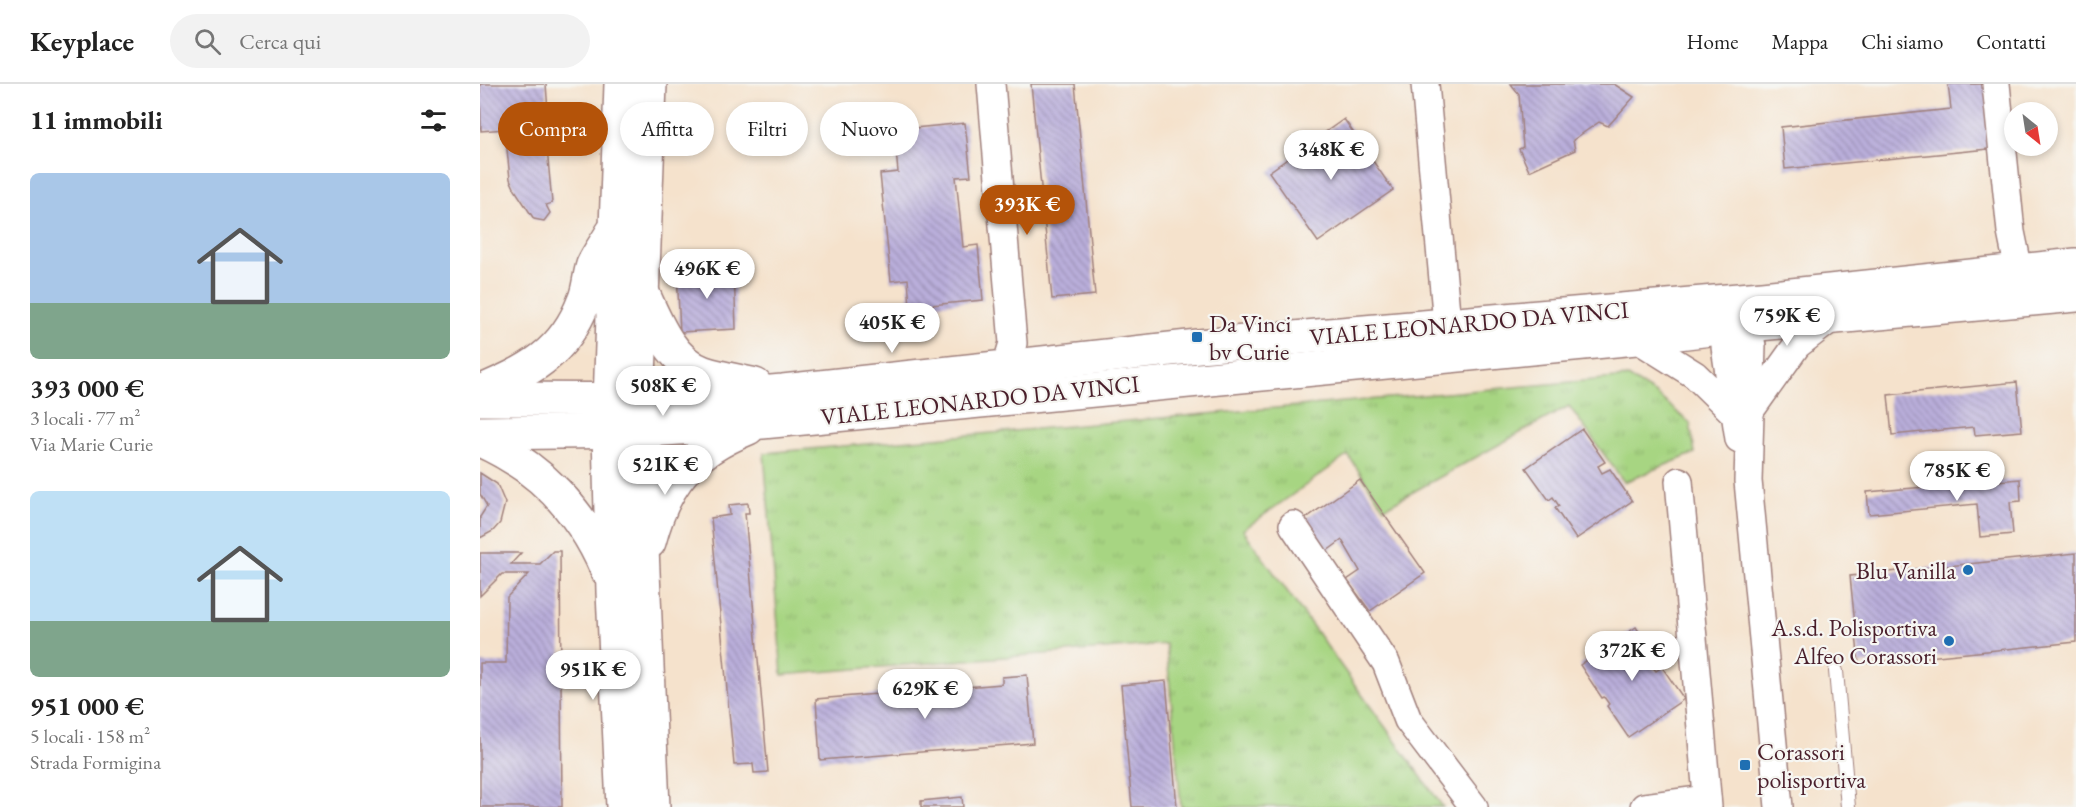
<!DOCTYPE html>
<html lang="it">
<meta charset="utf-8">
<style>
body{margin:0;font-family:"EB Garamond",serif;background:#f2f2f2;color:#222;height:100vh;display:flex;flex-direction:column;font-size:22px;white-space:nowrap}
*{box-sizing:border-box;margin:0}
p{font-size:20px;color:#767676}
.icon{flex:none;width:33px;height:33px;fill:none;stroke:currentColor;stroke-width:2;stroke-linecap:round;stroke-linejoin:round}
.map{position:relative;flex:1;overflow:hidden}
.panel{display:flex;flex-direction:column;background:#fff;width:480px}
.panel>*{flex:none}
.top-card{position:absolute;left:18px;top:18px;width:570px;height:54px;display:flex;gap:12px}
.needle{width:39px;rotate:150deg}
.controls{position:absolute;left:1524px;top:18px;display:grid;gap:12px}
.controls a{display:grid;place-items:center;width:54px;height:54px;border-radius:50%;background:#fff;box-shadow:0 3px 9px #0003;font-size:30px}
.price{position:absolute;translate:-50% -51px;padding:0 14px;border-radius:21px;background:#fff;color:#222;font-size:20px;line-height:39px;filter:drop-shadow(0 2px 3px #0008)}
.price::after{content:'';position:absolute;left:50%;top:36px;width:18px;height:14px;margin-left:-9px;background:inherit;clip-path:polygon(0 0,100% 0,50% 100%)}
.price.active{background:#b45309;color:#fff}
ul{padding:0;list-style:none}
li{display:grid;align-content:center;gap:12px;height:318px;padding:0 30px}
li span{display:grid;place-items:center;height:186px;border-radius:9px;color:#555}
li>.icon{margin-inline-start:auto}
span .icon{width:108px;height:108px;fill:#fffc;stroke-width:1}
li b{font-size:26px}
h2{display:flex;justify-content:space-between;align-items:center;height:72px;padding:0 30px;font-size:26px}
.tag{padding:0 21px;border-radius:27px;background:#fff;box-shadow:0 3px 9px #0003;font-size:21px;line-height:54px}
.tag.active{background:#b45309;color:#fff}
header{display:flex;align-items:center;gap:36px;box-sizing:border-box;height:84px;padding:0 30px;background:#fff;border-bottom:2px solid #e0e0e0}
header strong{font-size:28px}
nav{display:flex;gap:33px;margin-inline-start:auto;font-size:21px}
.search{width:420px;height:54px;background:#f2f2f2;display:flex;align-items:center;gap:15px;box-sizing:border-box;padding:0 21px;border-radius:33px;color:#767676;font-size:22px}
main{display:flex;flex:1;min-height:0}
.map>svg:first-child{display:block}
</style>
<header>
<strong>Keyplace</strong>
<div class="search"><svg class="icon" aria-label="search" viewBox="0 0 24 24"><circle cx="10" cy="10" r="6"/><path d="M15 15l6 6"/></svg>Cerca qui</div>
<nav><a>Home</a><a>Mappa</a><a>Chi siamo</a><a>Contatti</a></nav>
</header>
<main>
<section class="panel">
<h2>11 immobili<svg class="icon" aria-label="filters" viewBox="0 0 24 24"><path d="M4 7h16M4 17h16"/><circle cx="9" cy="7" r="2"/><circle cx="15" cy="17" r="2"/></svg></h2>
<ul>
<li><span style="background:linear-gradient(#a9c7e8 70%,#7fa58c 0)"><svg class="icon" aria-label="home" viewBox="0 0 24 24"><path d="M3 11l9-7 9 7M6 9v11h12V9"/></svg></span><div><b>393 000 €</b><p>3 locali · 77 m²</p><p>Via Marie Curie</p></div></li>
<li><span style="background:linear-gradient(#bfe0f5 70%,#7fa58c 0)"><svg class="icon" aria-label="home" viewBox="0 0 24 24"><path d="M3 11l9-7 9 7M6 9v11h12V9"/></svg></span><div><b>951 000 €</b><p>5 locali · 158 m²</p><p>Strada Formigina</p></div></li>
</ul>
</section>
<div class="map">
<svg width="1596" height="723" viewBox="0 0 1596 723">
<defs>
<pattern id="park-tufts" width="24" height="20" patternUnits="userSpaceOnUse" patternTransform="scale(1.5)"><rect width="24" height="20" fill="#a7d582"/><path d="M3 7l-1-3M5 7V3M7 7l1-3M15 17l-1-3M17 17v-4M19 17l1-3" fill="none" stroke="#91b670"/></pattern>
<pattern id="building-back-hatch" width="6" height="6" patternUnits="userSpaceOnUse" patternTransform="scale(1.5)"><rect width="6" height="6" fill="#baafdb"/><path d="M-1 5l2 2M0 0l6 6M5-1l2 2" fill="none" stroke="#998eb2"/></pattern>
</defs>
<rect width="100%" height="100%" fill="#f6f6f2"/>
<filter id="ink" filterUnits="userSpaceOnUse"><feTurbulence type="fractalNoise" baseFrequency=".0167" numOctaves="2"/><feDisplacementMap in="SourceGraphic" scale="12" xChannelSelector="R" yChannelSelector="G"/><feConvolveMatrix kernelMatrix="1 2 1 2 8 2 1 2 1" color-interpolation-filters="sRGB"/></filter>
<filter id="wash" filterUnits="userSpaceOnUse"><feTurbulence type="fractalNoise" baseFrequency=".008" numOctaves="4" result="noise"/><feDisplacementMap in="SourceGraphic" scale="24" xChannelSelector="R" yChannelSelector="G"/><feGaussianBlur stdDeviation="1.35" result="paint"/><feColorMatrix in="noise" values="0 0 0 0 0 0 0 0 0 0 0 0 0 0 0 0 0 1.4 0 .05"/><feComposite in="paint" operator="in"/></filter>
<g filter="url(#wash)">
<rect width="100%" height="100%" fill="#f5e2cc"/>
<path fill="url(#park-tufts)" stroke="#787a56" stroke-width="1.5" d="M1148 293 1176 310 1210 339 1215 369 1144 398 1089 322 904 424 868 371 763 446 963 723H701L686 560 302 591 284 369Z"/>
<g id="blocks">
<g fill="url(#building-back-hatch)">
<path d="M0 0H66L69 41 65 42 72 119 66 121 70 129 64 137 54 135 35 106 30 95 25 45 1 47Z"/>
<path d="M551 0H595L615 211 572 215Z"/>
<path d="M1031 0H1134L1154 13 1128 42 1119 38 1093 56 1095 66 1049 87 1039 65 1043 63 1039 10Z"/>
<path d="M1468 0H1510L1518 64 1305 85 1301 43 1471 25Z"/>
<path d="M864 35 913 106 838 158 789 88Z"/>
<path d="M485 39 491 92 476 93 483 163 498 161 503 216 430 223 428 195 411 197 400 90 418 88 414 46Z"/>
<path d="M254 184 256 245 200 248 197 187Z"/>
<path d="M1537 298 1542 347 1495 351 1494 343 1412 351 1408 311Z"/>
<path d="M1102 345 1125 378 1118 382 1122 389 1130 385 1152 417 1096 455 1075 424 1079 422 1073 413 1069 416 1046 384Z"/>
<path d="M0 389 17 400 25 419 20 439 13 447 0 454V433L7 422 0 410Z"/>
<path d="M1540 395 1541 417 1530 418 1533 450 1500 453 1497 420 1389 430 1387 408Z"/>
<path d="M880 396 945 489 890 527 867 496 880 487 862 456 847 467 825 435Z"/>
<path d="M268 419 269 429H265L288 688 274 689 273 680 254 681 231 434 250 431 249 421Z"/>
<path d="M73 467H80L82 723H0V579H26L27 513 49 490H22L0 512V469H41L31 480H60Z"/>
<path d="M1596 469V558L1379 580 1370 492Z"/>
<path d="M1156 543 1177 576 1170 580 1176 587 1182 583 1204 615 1148 653 1127 622 1129 620 1124 613 1122 614 1100 581Z"/>
<path d="M547 591 553 659 340 676 336 615 522 600V593Z"/>
<path d="M686 597 697 723H652L641 601Z"/>
<path d="M482 713 483 723H441V717Z"/>
</g>
</g>
</g>
<g filter="url(#ink)">
<use href="#blocks" fill-opacity="0" stroke="#a0807c" stroke-width="1.5"/>
<g fill="none" stroke-linecap="round" stroke-linejoin="round">
<defs>
<path id="lane" d="M1356 587 1368 723"/>
<g id="street">
<path d="M511 0 533 259 526 283 533 300"/>
<path d="M945 0 969 261"/>
<path d="M1516 0 1531 148 1543 206"/>
<path d="M1256 242 1272 261 1268 397 1299 723"/>
<path d="M1156 254 1215 291 1253 328"/>
<path d="M1270 327 1317 261 1353 233"/>
<path d="M1259 355 1245 263 1256 242 1267 230"/>
<path d="M1199 397 1228 723"/>
<path d="M813 441 906 579 928 636 994 723"/>
<path d="M1164 723 1227 715"/>
</g>
<g id="secondary">
<path d="M141 0 129 348 133 508 143 723"/>
<path d="M170 0 157 347 173 723"/>
<path d="M164 212C176 239 192 278 224 289 240 294 258 297 275 301"/>
<path d="M0 308C49 287 84 270 104 217 109 206 109 193 113 181 118 170 126 160 132 149"/>
<path d="M0 315 192 316 303 307 718 262 1282 214 1596 181"/>
<path d="M0 349 157 347 282 338 1156 254 1256 242 1596 211"/>
<path d="M0 356C59 382 102 427 127 486"/>
<path d="M169 458C185 397 210 368 268 344"/>
</g>
</defs>
<use href="#lane" stroke="#a0807c" stroke-width="16"/>
<use href="#street" stroke="#a0807c" stroke-width="30"/>
<use href="#secondary" stroke="#a0807c" stroke-width="36"/>
<use href="#lane" stroke="#fff" stroke-width="14"/>
<use href="#street" stroke="#fff" stroke-width="27"/>
<use href="#secondary" stroke="#fff" stroke-width="33"/>
</g>
</g>
<g fill="#1f6fb2" stroke="#f6f6f2" stroke-width="2">
<rect x="711" y="247" width="12" height="12" rx="3"/>
<circle cx="1488" cy="486" r="6"/>
<circle cx="1469" cy="557" r="6"/>
<rect x="1259" y="675" width="12" height="12" rx="3"/>
</g>
<g text-anchor="middle" dominant-baseline="central" stroke-width="4.5" stroke-linejoin="round" paint-order="stroke">
<g font-size="24" fill="#4a1f2b" stroke="#f6f6f2" text-anchor="start">
<text x="729" y="239">Da Vinci<tspan x="729" dy="28">bv Curie</tspan></text>
<text x="1476" y="486" text-anchor="end">Blu Vanilla</text>
<text x="1457" y="543" text-anchor="end">A.s.d. Polisportiva<tspan x="1457" dy="28">Alfeo Corassori</tspan></text>
<text x="1277" y="667">Corassori<tspan x="1277" dy="28">polisportiva</tspan></text>
</g>
<g font-size="24" fill="#4a1f2b" stroke="#f6f6f2">
<text transform="translate(989 239) rotate(-5)">VIALE LEONARDO DA VINCI</text>
<text transform="translate(500 316) rotate(-6)">VIALE LEONARDO DA VINCI</text>
</g>
</g>
</svg>
<div class="controls">
<a><svg class="needle" viewBox="-14 -14 28 28"><path d="M0-13l5 13h-10z" fill="#e53935"/><path d="M0 13l5-13h-10z" fill="#767676"/></svg></a>
</div>
<b class="price" style="left:851px;top:97px">348K €</b>
<b class="price active" style="left:547px;top:152px">393K €</b>
<b class="price" style="left:227px;top:216px">496K €</b>
<b class="price" style="left:1307px;top:263px">759K €</b>
<b class="price" style="left:412px;top:270px">405K €</b>
<b class="price" style="left:183px;top:333px">508K €</b>
<b class="price" style="left:185px;top:412px">521K €</b>
<b class="price" style="left:1477px;top:418px">785K €</b>
<b class="price" style="left:1152px;top:598px">372K €</b>
<b class="price" style="left:113px;top:617px">951K €</b>
<b class="price" style="left:445px;top:636px">629K €</b>
<div class="top-card">
<a class="tag active">Compra</a>
<a class="tag">Affitta</a>
<a class="tag">Filtri</a>
<a class="tag">Nuovo</a>
</div>
</div>
</main>
